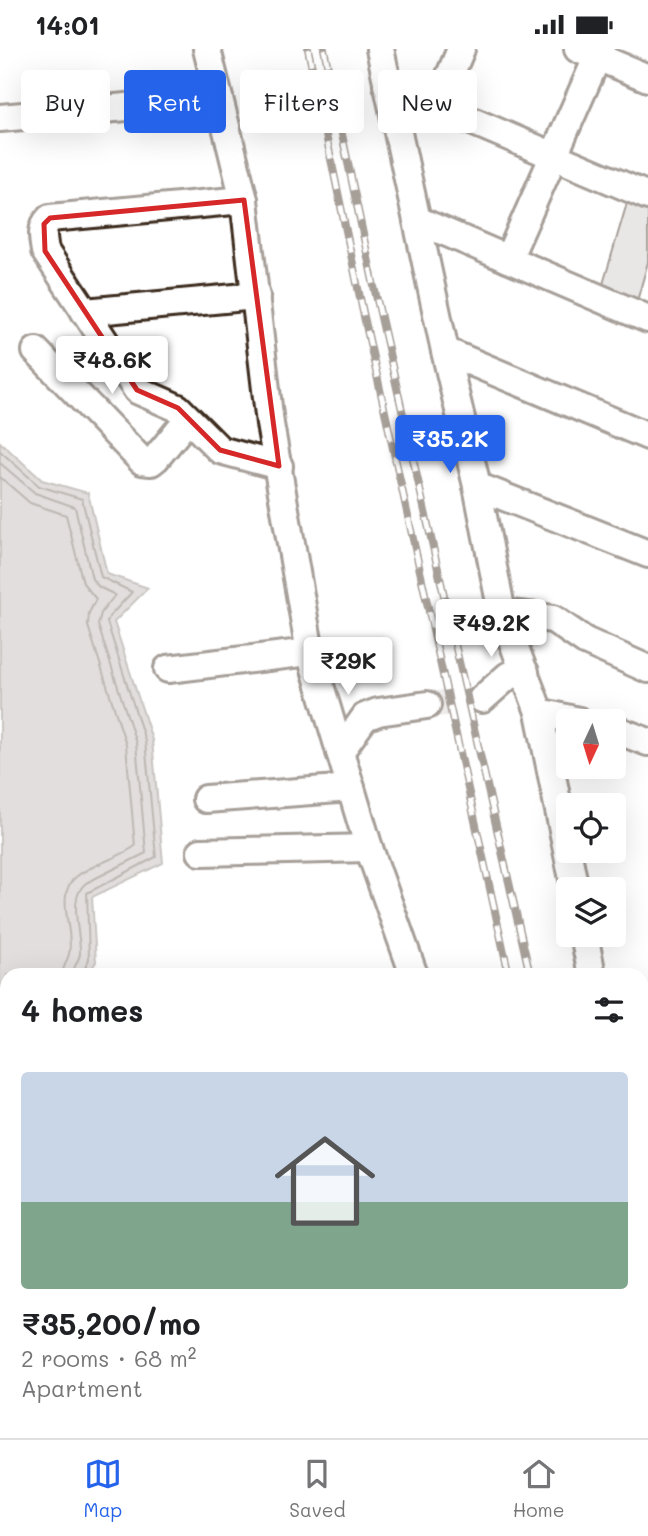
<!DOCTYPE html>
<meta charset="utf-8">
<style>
body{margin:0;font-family:Mali,sans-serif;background:#f2f2f2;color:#202124;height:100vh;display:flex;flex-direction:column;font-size:26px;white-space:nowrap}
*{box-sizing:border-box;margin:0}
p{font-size:23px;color:#757577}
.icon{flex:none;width:38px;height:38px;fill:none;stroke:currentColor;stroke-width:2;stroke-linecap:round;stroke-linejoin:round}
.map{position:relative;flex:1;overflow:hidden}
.sheet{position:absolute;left:0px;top:919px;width:649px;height:471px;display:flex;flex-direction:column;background:#fff;border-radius:21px 21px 0 0;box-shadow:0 7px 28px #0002}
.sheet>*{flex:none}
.hud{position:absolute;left:21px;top:21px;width:607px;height:63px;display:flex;gap:14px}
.needle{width:46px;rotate:184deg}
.controls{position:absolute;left:556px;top:660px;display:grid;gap:14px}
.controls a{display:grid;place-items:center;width:70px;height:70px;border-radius:7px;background:#fff;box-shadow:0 7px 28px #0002;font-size:35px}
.price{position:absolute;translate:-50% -60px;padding:0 16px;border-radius:7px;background:#fff;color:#222;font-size:23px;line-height:46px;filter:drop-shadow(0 2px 4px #0008)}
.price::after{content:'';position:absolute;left:50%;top:42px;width:21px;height:16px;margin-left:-10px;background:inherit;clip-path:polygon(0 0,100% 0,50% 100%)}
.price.on{background:#2563eb;color:#fff}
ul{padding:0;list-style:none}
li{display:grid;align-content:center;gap:14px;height:371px;padding:0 21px}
li span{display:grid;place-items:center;height:217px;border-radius:7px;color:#555}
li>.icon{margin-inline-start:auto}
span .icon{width:126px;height:126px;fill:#fffc;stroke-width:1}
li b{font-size:30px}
h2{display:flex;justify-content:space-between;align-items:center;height:84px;padding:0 21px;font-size:30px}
.chip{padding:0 24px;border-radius:7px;background:#fff;box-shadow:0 7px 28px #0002;font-size:24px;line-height:63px}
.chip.on{background:#2563eb;color:#fff}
.status{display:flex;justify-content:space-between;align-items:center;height:49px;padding:0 35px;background:#fff;direction:ltr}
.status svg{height:19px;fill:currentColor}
.tabs{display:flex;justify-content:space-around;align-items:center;height:98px;border-top:2px solid #e0e0e0;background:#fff;font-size:19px;color:#757577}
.tabs a{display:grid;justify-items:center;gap:4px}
.tabs .on{color:#2563eb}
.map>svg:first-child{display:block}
</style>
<div class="status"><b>14:01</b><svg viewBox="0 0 49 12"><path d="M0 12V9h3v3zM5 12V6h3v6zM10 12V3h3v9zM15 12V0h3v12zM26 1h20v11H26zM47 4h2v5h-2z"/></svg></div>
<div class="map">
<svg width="648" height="1389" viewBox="0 0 648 1389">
<rect width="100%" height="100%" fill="#fff"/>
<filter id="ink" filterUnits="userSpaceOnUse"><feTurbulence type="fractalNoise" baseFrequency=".0143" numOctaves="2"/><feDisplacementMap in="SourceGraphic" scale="14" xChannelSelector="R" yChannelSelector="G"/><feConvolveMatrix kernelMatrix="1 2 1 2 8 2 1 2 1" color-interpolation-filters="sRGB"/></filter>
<g filter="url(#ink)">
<path fill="#bcb6b3" stroke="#887e77" stroke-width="2" d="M0 393 42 431 88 444 107 525 148 539 114 573 152 691 163 814 92 848 96 913 87 926H7V969H0Z"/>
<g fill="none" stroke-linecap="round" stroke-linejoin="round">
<g stroke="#6f625a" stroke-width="2">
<path d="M0 402 39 437 82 450 101 528 132 543 109 568 107 573 145 692 156 808 87 844 89 910 82 926"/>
<path d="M0 414 35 444 75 458 92 530 99 538 115 546 101 564 98 576 136 694 146 804 86 834C67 848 81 884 80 905 79 912 73 917 73 926"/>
<path d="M0 428 30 454 66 466 83 534 96 550 89 564 88 577 126 696 135 797C118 810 94 814 77 827 53 845 75 882 69 905 67 913 63 917 62 926"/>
</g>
</g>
<path fill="#cfcac7" stroke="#3b2a1e" stroke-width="2" d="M627 154 648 160V213L637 252 601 242Z"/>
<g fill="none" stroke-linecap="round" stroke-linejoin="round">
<path stroke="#d8d4d2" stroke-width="26" stroke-dasharray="26 13" stroke-linecap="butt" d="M427 656 482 650"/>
<defs>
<g id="street">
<path d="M207 0 244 151 270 375 310 603 369 799 414 926"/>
<path d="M380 0 445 302 477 437 502 564 539 663 575 840"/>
<path d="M578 0 648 29"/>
<path d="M387 36 648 147"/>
<path d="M437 57 461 0"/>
<path d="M0 69 219 50"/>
<path d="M244 151 50 169C40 179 43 189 45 202L137 341 178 359 220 401 279 417"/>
<path d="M417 171 648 270"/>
<path d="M508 210 601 0"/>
<path d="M85 263 256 247"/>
<path d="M36 302 142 412 151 413 156 409 188 370"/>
<path d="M445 302 648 387"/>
<path d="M477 437 648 505"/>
<path d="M502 564 553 570 585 592 648 620"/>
<path d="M168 620 310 603"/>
<path d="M482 650 508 627 525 623"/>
<path d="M539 663 579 672"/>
<path d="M614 680 648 693"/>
<path d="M340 703 365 668 378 663 427 656"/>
<path d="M206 750 351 739"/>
<path d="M201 803 369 799"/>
<path d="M584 886 592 926"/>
<path d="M642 976 648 975"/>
<path d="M0 1019 7 1018"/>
<path d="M0 1128 7 1129"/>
<path d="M642 1178 648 1207"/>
<path d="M0 1238 7 1239"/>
<path d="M529 1382 530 1389"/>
<path d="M5 1389 7 1374"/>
<path d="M171 1389 172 1382"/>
<path d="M313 1389V1382"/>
</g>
</defs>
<use href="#street" stroke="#3b2a1e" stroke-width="32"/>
<use href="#street" stroke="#fff" stroke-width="26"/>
<defs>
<g id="rail">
<path d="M308 0 363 263 509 926"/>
<path d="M324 0 375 242 530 926"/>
<path d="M607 1382 608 1389"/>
<path d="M629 1382 630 1389"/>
</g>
</defs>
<use href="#rail" stroke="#3b2a1e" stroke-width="8"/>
<use href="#rail" stroke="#fff" stroke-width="5" stroke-dasharray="16" stroke-linecap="butt"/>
</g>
</g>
<path d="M0 0H648V1389H0ZM244 151 279 417 220 401 178 359 137 341 45 202 44 175 50 169Z" fill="#fff" fill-opacity=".55" fill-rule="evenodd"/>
<path fill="none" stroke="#d62828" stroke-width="5" stroke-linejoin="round" d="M244 151 279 417 220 401 178 359 137 341 45 202 44 175 50 169Z"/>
</svg>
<div class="controls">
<a><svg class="needle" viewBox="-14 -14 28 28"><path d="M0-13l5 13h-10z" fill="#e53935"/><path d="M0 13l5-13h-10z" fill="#757577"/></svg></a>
<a><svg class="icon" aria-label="locate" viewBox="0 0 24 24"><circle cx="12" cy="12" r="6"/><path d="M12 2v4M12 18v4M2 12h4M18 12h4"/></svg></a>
<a><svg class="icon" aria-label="layers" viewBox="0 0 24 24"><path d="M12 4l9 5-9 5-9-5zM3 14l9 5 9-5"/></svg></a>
</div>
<b class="price" style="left:112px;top:347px">₹48.6K</b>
<b class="price on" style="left:450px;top:426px">₹35.2K</b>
<b class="price" style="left:491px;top:610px">₹49.2K</b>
<b class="price" style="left:348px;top:648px">₹29K</b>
<div class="hud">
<a class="chip">Buy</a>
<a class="chip on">Rent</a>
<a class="chip">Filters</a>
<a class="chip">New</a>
</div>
<section class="sheet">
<h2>4 homes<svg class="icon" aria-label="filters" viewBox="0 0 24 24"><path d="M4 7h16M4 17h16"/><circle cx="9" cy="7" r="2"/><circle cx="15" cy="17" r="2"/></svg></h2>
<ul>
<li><span style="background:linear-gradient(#c9d6e8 60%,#7fa58c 0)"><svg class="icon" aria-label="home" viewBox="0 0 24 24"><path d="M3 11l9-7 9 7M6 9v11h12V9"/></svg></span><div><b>₹35,200/mo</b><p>2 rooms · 68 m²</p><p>Apartment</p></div></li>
</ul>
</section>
</div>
<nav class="tabs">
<a class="on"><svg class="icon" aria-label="map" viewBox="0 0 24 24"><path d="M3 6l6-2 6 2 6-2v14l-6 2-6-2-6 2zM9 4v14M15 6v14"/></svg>Map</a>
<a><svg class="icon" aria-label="saved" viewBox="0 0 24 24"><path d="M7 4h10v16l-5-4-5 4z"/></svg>Saved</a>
<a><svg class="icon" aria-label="home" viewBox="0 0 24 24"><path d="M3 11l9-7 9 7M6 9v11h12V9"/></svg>Home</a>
</nav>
